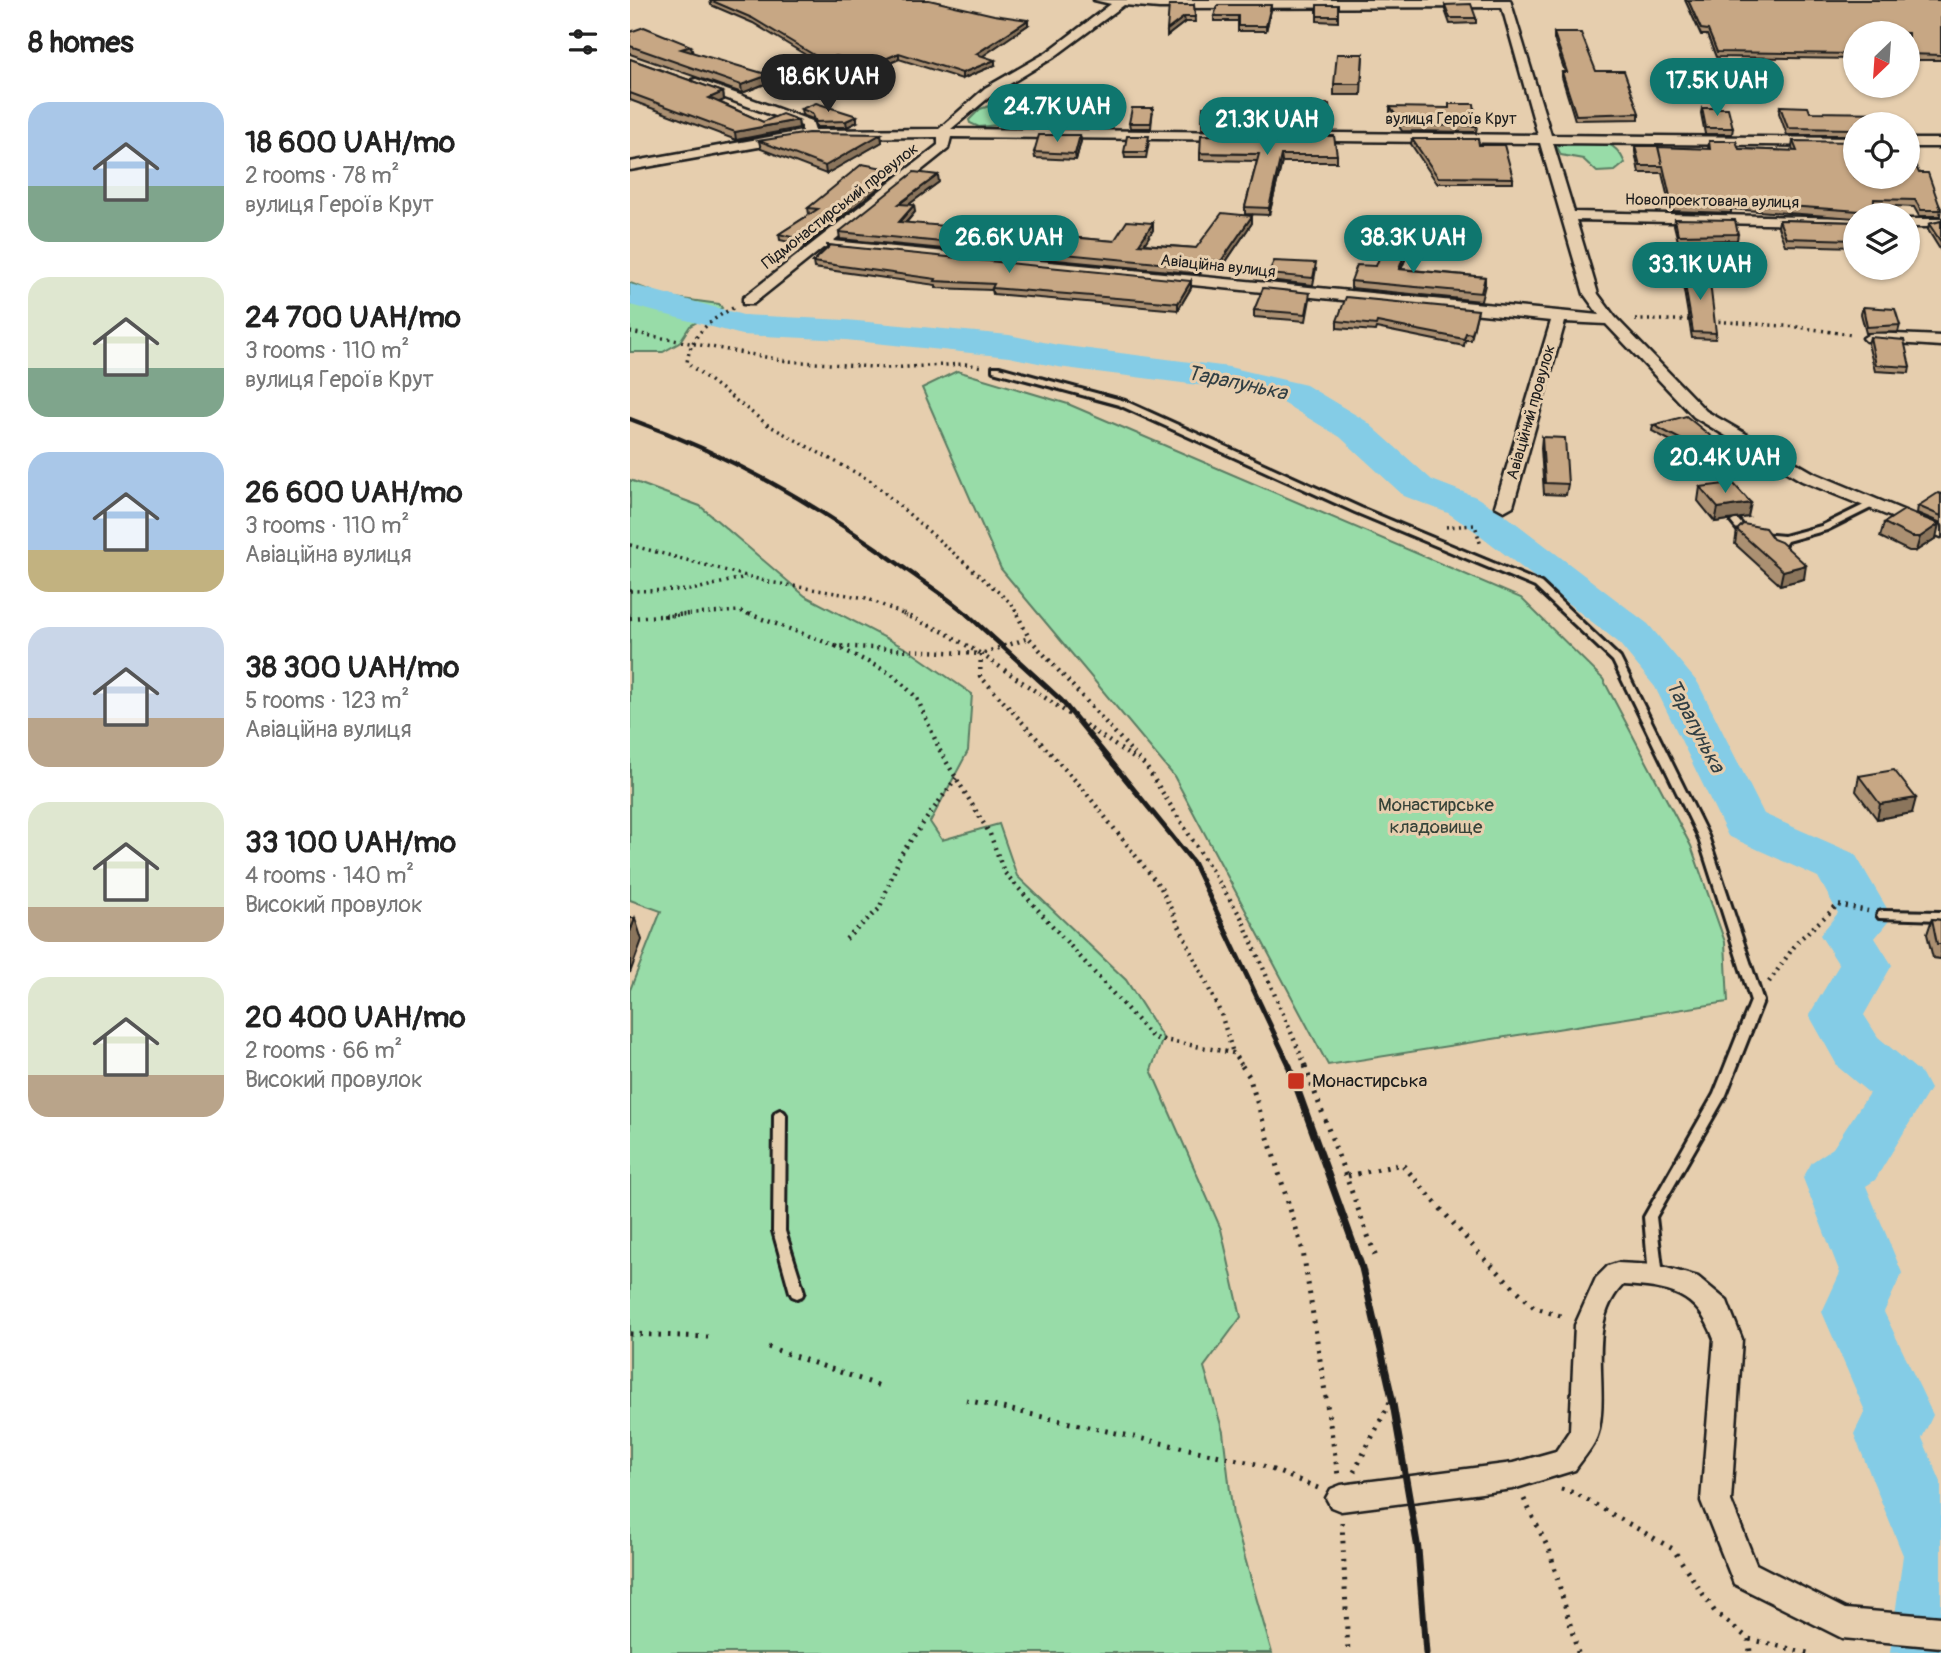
<!DOCTYPE html>
<meta charset="utf-8">
<style>
body{margin:0;font-family:Pangolin,sans-serif;background:#f6f6f6;color:#222;height:100vh;display:flex;flex-direction:column;font-size:26px;white-space:nowrap}
*{box-sizing:border-box;margin:0}
p{font-size:23px;color:#767676}
.icon{flex:none;width:38px;height:38px;fill:none;stroke:currentColor;stroke-width:2;stroke-linecap:round;stroke-linejoin:round}
.map{position:relative;flex:1;overflow:hidden}
.side{display:flex;flex-direction:column;background:#fff;width:630px}
.side>*{flex:none}
.needle{width:46px;rotate:205deg}
.fabs{position:absolute;left:1213px;top:21px;display:grid;gap:14px}
.fabs a{display:grid;place-items:center;width:77px;height:77px;border-radius:50%;background:#fff;box-shadow:0 2px 5px #0004;font-size:35px}
.price{position:absolute;translate:-50% -60px;padding:0 16px;border-radius:24px;background:#0f766e;color:#fff;font-size:23px;line-height:46px;filter:drop-shadow(0 2px 4px #0008)}
.price::after{content:'';position:absolute;left:50%;top:42px;width:21px;height:16px;margin-left:-10px;background:inherit;clip-path:polygon(0 0,100% 0,50% 100%)}
.price.current{background:#222;color:#fff}
ul{padding:0;list-style:none}
li{display:flex;align-items:center;gap:21px;height:175px;padding:0 28px}
li span{display:grid;place-items:center;flex:none;width:196px;height:140px;border-radius:21px;color:#555}
li>.icon{margin-inline-start:auto}
span .icon{width:84px;height:84px;fill:#fffc;stroke-width:1}
li b{font-size:30px}
h2{display:flex;justify-content:space-between;align-items:center;height:84px;padding:0 28px;font-size:30px}
main{display:flex;flex:1;min-height:0}
.map>svg:first-child{display:block}
</style>
<main>
<section class="side">
<h2>8 homes<svg class="icon" aria-label="filters" viewBox="0 0 24 24"><path d="M4 7h16M4 17h16"/><circle cx="9" cy="7" r="2"/><circle cx="15" cy="17" r="2"/></svg></h2>
<ul>
<li><span style="background:linear-gradient(#a9c7e8 60%,#7fa58c 0)"><svg class="icon" aria-label="home" viewBox="0 0 24 24"><path d="M3 11l9-7 9 7M6 9v11h12V9"/></svg></span><div><b>18 600 UAH/mo</b><p>2 rooms · 78 m²</p><p>вулиця Героїв Крут</p></div></li>
<li><span style="background:linear-gradient(#dfe7d0 65%,#7fa58c 0)"><svg class="icon" aria-label="home" viewBox="0 0 24 24"><path d="M3 11l9-7 9 7M6 9v11h12V9"/></svg></span><div><b>24 700 UAH/mo</b><p>3 rooms · 110 m²</p><p>вулиця Героїв Крут</p></div></li>
<li><span style="background:linear-gradient(#a9c7e8 70%,#c2b280 0)"><svg class="icon" aria-label="home" viewBox="0 0 24 24"><path d="M3 11l9-7 9 7M6 9v11h12V9"/></svg></span><div><b>26 600 UAH/mo</b><p>3 rooms · 110 m²</p><p>Авіаційна вулиця</p></div></li>
<li><span style="background:linear-gradient(#c9d6e8 65%,#b9a48a 0)"><svg class="icon" aria-label="home" viewBox="0 0 24 24"><path d="M3 11l9-7 9 7M6 9v11h12V9"/></svg></span><div><b>38 300 UAH/mo</b><p>5 rooms · 123 m²</p><p>Авіаційна вулиця</p></div></li>
<li><span style="background:linear-gradient(#dfe7d0 75%,#b9a48a 0)"><svg class="icon" aria-label="home" viewBox="0 0 24 24"><path d="M3 11l9-7 9 7M6 9v11h12V9"/></svg></span><div><b>33 100 UAH/mo</b><p>4 rooms · 140 m²</p><p>Високий провулок</p></div></li>
<li><span style="background:linear-gradient(#dfe7d0 70%,#b9a48a 0)"><svg class="icon" aria-label="home" viewBox="0 0 24 24"><path d="M3 11l9-7 9 7M6 9v11h12V9"/></svg></span><div><b>20 400 UAH/mo</b><p>2 rooms · 66 m²</p><p>Високий провулок</p></div></li>
</ul>
</section>
<div class="map">
<svg width="1311" height="1653" viewBox="0 0 1311 1653">
<rect width="100%" height="100%" fill="#e6ceae"/>
<filter id="ink" filterUnits="userSpaceOnUse"><feTurbulence type="fractalNoise" baseFrequency=".0143" numOctaves="2"/><feDisplacementMap in="SourceGraphic" scale="14" xChannelSelector="R" yChannelSelector="G"/><feConvolveMatrix kernelMatrix="1 2 1 2 8 2 1 2 1" color-interpolation-filters="sRGB"/></filter>
<g filter="url(#ink)">
<g fill="#98dca8" stroke="#5a7c62" stroke-width="2">
<path d="M378 100 387 105 385 123 349 127 340 123 339 120 350 109Z"/>
<path d="M934 141C960 141 984 135 995 163L985 171 967 172 953 159 931 155 926 145Z"/>
<path d="M0 283 37 297 89 304 92 308 60 326 49 343 33 352H0Z"/>
<path d="M327 371 438 404 891 598 973 679 1061 846 1095 942 1098 1002 698 1065 544 776 371 569 292 388Z"/>
<path d="M0 480 70 506 175 596 277 649 342 694 338 751 300 822 312 840 369 824 387 876 496 980 533 1038 521 1070 591 1229 611 1317 574 1367 593 1432 603 1516 642 1653H0V990L31 911 0 900Z"/>
</g>
<g fill="none" stroke-linecap="round" stroke-linejoin="round">
<path fill="#84cce6" fill-rule="evenodd" d="M0 284 113 315 216 320 379 335 428 345 599 367 676 385 736 421 802 480 846 497 874 514 1018 624 1068 683 1134 814 1225 854 1262 917 1245 938 1262 965 1234 1015 1248 1037 1292 1074 1300 1089 1245 1180 1236 1186 1272 1273 1254 1312 1303 1415 1292 1438 1311 1482V1653H1260L1273 1555 1224 1434 1235 1411 1192 1312 1210 1273 1173 1178 1182 1162 1203 1148 1239 1093 1208 1067 1179 1015 1209 965 1190 935 1208 913 1188 877 1098 836 1025 687 988 642 846 532 818 513 774 496 710 437 650 401 599 389 428 367 379 357 216 340 112 335 0 305Z"/>
<defs>
<g id="lane">
<path d="M363 367H369L495 401 731 508 911 583 990 658 1078 836 1133 1001 1096 1095 1026 1217 1033 1276 1031 1280 1026 1281 1021 1280 1019 1276 1014 1217 1084 1094 1121 1001 1068 836 983 661 905 587 725 512 489 405 363 371Z"/>
<path d="M1242 501 1245 502V506L1197 530 1157 541 1149 553 1146 554 1142 551 1148 541 1113 537 1101 522 1105 519 1108 520 1119 533 1154 536 1191 526Z"/>
<path d="M1253 911 1311 912V920L1249 918 1247 915 1249 912Z"/>
<path d="M150 1110 154 1112 156 1115 155 1231 174 1292 172 1296 167 1298 162 1296 160 1292 143 1231 144 1115 146 1112Z"/>
</g>
<g id="street">
<path d="M464 0H880L921 135 1225 138V146L923 143 944 212 1225 218V226L946 220 968 294 985 317 1076 411 1184 473 1311 526V537L1172 481 1064 417 976 324 935 322 883 506 874 511 865 506 921 321 193 248 123 304H113V298L308 145V137L179 138 0 170V162L172 131V126L62 86V80L66 79 182 121 185 130 309 129 355 88 416 53 481 4ZM494 5 529 8 872 7 908 135 321 129 363 94 424 57ZM321 137 910 143 954 294 969 315 203 241 318 149Z"/>
<rect x="1278" y="139" width="33" height="8"/>
<rect x="1278" y="219" width="33" height="8"/>
<path d="M1241 333 1311 336V346L1236 341 1233 338Z"/>
<path d="M987 1263 1026 1265 1068 1277 1097 1301 1100 1309 1112 1339 1101 1501 1126 1564 1215 1609 1311 1617V1647L1212 1638 1104 1584 1071 1501 1084 1339C1067 1292 1039 1288 993 1285 955 1324 980 1386 968 1433 965 1446 952 1459 945 1470L883 1489 711 1511 701 1507 696 1498 701 1489 711 1485 883 1463 926 1451 940 1430 945 1325 966 1278 978 1266Z"/>
</g>
</defs>
<use href="#lane" stroke="#1c1c1c" stroke-width="6"/>
<use href="#street" stroke="#1c1c1c" stroke-width="5"/>
<g stroke="#1c1c1c" stroke-width="3.5" stroke-dasharray="2 4.5" stroke-linecap="butt">
<path d="M103 308C80 320 60 335 57 363L138 425 241 481 382 604 388 616"/>
<path d="M1005 320H1063"/>
<path d="M1082 321 1168 327 1223 335"/>
<path d="M0 332 157 361 257 368 335 364 353 367"/>
<path d="M816 527 845 525 851 546"/>
<path d="M0 545 139 582 236 598 277 616"/>
<path d="M0 591 62 590 116 577"/>
<path d="M33 616 110 611 123 616"/>
</g>
<g stroke="#1c1c1c" stroke-width="4.5" stroke-dasharray="2 5" stroke-linecap="butt">
<path d="M119 614 206 646 351 654 508 761"/>
<path d="M273 614 314 632 351 654 399 638"/>
<path d="M387 614 399 638 517 768 611 917 676 1067"/>
<path d="M0 618 61 614"/>
<path d="M206 646 262 674 287 698 311 753 360 834 374 872 523 1038 603 1053 613 1067"/>
<path d="M351 654 350 676 453 789 531 888 591 1014 603 1053"/>
<path d="M216 939 249 909 271 854 326 778"/>
<path d="M1139 982 1168 941 1208 905 1238 911"/>
</g>
<g stroke="#1c1c1c" stroke-width="5" stroke-dasharray="2.5 7" stroke-linecap="butt">
<path d="M612 1066 619 1076 673 1251 708 1475"/>
<path d="M675 1066 747 1260"/>
<path d="M718 1176 772 1164 848 1252 905 1308 934 1317"/>
<path d="M0 1334 78 1337"/>
<path d="M138 1347 253 1387"/>
<path d="M336 1400 631 1465 688 1488"/>
<path d="M724 1472 762 1398"/>
<path d="M931 1489 945 1493 1043 1549 1085 1612 1119 1639 1178 1653"/>
<path d="M894 1499 920 1552 948 1653"/>
<path d="M712 1522 718 1653"/>
<path d="M1119 1639 1120 1653"/>
</g>
<use href="#lane" fill="#e6ceae" fill-rule="evenodd"/>
<use href="#street" fill="#e6ceae" fill-rule="evenodd"/>
<path stroke="#1c1c1c" stroke-width="4.5" d="M0 419C100 455 184 503 270 565 293 582 318 597 339 616"/>
<path stroke="#1c1c1c" stroke-width="5" d="M337 614 431 700 563 862 660 1067"/>
<path stroke="#1c1c1c" stroke-width="7" d="M659 1066 732 1268 762 1398 788 1549 796 1653"/>
</g>
<g fill="#ab9072" stroke="#1c1c1c" stroke-width="2">
<path d="M80 0 398 25 352 56 365 65 332 79 269 59 242 71 207 61 194 66 123 23 81 5Z"/>
<path d="M1055 0H1311V60H1278V33H1225V59L1086 57 1077 35H1071Z"/>
<path d="M564 5 565 22H555L537 36V30Z"/>
<path d="M687 5H708V22L687 21Z"/>
<path d="M815 5 846 18V23L820 24 815 10Z"/>
<path d="M641 10 636 31H608V21H584V16Z"/>
<path d="M0 32 140 82 112 93 0 54Z"/>
<path d="M924 33 1009 113V119L945 120 932 77V72H935L924 39Z"/>
<path d="M733 54 731 95H704V84Z"/>
<path d="M0 59 93 92 94 100 89 102 133 122 168 120 169 128 106 140 0 100Z"/>
<path d="M1150 106 1180 112 1225 124V135H1157L1149 113Z"/>
<path d="M760 107 847 126 846 132 772 131 760 113Z"/>
<path d="M523 108 521 128H500L499 123Z"/>
<path d="M1072 108 1103 128 1102 134H1075L1071 113Z"/>
<path d="M171 109 227 122 217 127H187L183 119 172 115Z"/>
<path d="M457 109 458 115 454 128 414 127 413 122Z"/>
<path d="M572 123 702 125V130L572 129Z"/>
<path d="M251 134 252 142 196 174 131 149 129 141Z"/>
<path d="M450 135 451 141 446 160 405 158 404 152Z"/>
<path d="M782 139 849 145 883 178V183H807L781 144Z"/>
<path d="M1079 141 1109 149 1163 151 1162 148 1163 141 1289 173 1311 208 1310 216H1289L1284 207 1244 205 1243 215H1225V218L1101 209V213L1041 211 1032 173H1009L1005 152V146L1028 148 1078 149Z"/>
<path d="M519 142 516 158H495L494 152Z"/>
<path d="M570 153 707 155V162H652L639 215 615 214V207L627 161 570 160Z"/>
<path d="M265 175 175 246 150 240 149 234 180 214H179L178 208Z"/>
<path d="M309 182 278 205 285 212 276 223 484 241 523 223V230L514 244 566 248 622 216V223L591 269 574 267 570 274 210 239 209 232Z"/>
<path d="M1045 219 1108 234 1107 240 1048 241 1044 225Z"/>
<path d="M1149 220 1225 222V247L1155 245 1148 227Z"/>
<path d="M1311 221V251L1298 230 1299 224Z"/>
<path d="M197 245 561 288 548 310 363 294 362 290 306 288V285L184 268 183 262 197 248Z"/>
<path d="M777 255 771 269 855 277V285L851 301 721 288V281L746 266Z"/>
<path d="M686 269 683 285 638 280V274Z"/>
<path d="M1053 273 1086 333 1085 339 1062 338 1052 279Z"/>
<path d="M680 299 676 321 624 317V310Z"/>
<path d="M1233 307 1270 325 1268 332 1236 333 1231 314Z"/>
<path d="M848 310 841 340H835L834 346 746 328 745 331 707 328V321Z"/>
<path d="M1240 337 1280 367 1279 373 1245 371 1238 344Z"/>
<path d="M1023 425 1104 455 1103 462 1097 471 1022 431Z"/>
<path d="M912 437 938 484 936 495 914 494 911 448Z"/>
<path d="M1070 487 1118 517 1085 522 1068 501Z"/>
<path d="M1311 494V523L1287 513 1288 506Z"/>
<path d="M1254 523 1306 538 1286 551H1279L1250 537Z"/>
<path d="M1107 530 1174 579 1150 585 1105 544Z"/>
<path d="M1229 776 1282 813 1247 819 1226 791Z"/>
<path d="M1302 919 1311 920V959L1303 958 1297 934Z"/>
</g>
<g fill="#8b755c" stroke="#1c1c1c" stroke-width="2">
<path d="M641 5V10L636 31V26Z"/>
<path d="M554 17 555 22 537 36V30Z"/>
<path d="M398 20V25L347 60 346 54Z"/>
<path d="M61 46 63 54 51 49Z"/>
<path d="M269 53V59L242 71 241 65Z"/>
<path d="M206 56 207 61 194 66V61Z"/>
<path d="M365 60V65L332 79V73Z"/>
<path d="M139 75 140 82 112 93 111 85Z"/>
<path d="M93 92 94 100 80 106 79 98Z"/>
<path d="M457 109 458 115 454 128V122Z"/>
<path d="M227 116V122L217 127 216 121Z"/>
<path d="M168 120 169 128 106 140 105 132Z"/>
<path d="M251 134 252 142 196 174 195 166Z"/>
<path d="M450 135 451 141 446 160 445 154Z"/>
<path d="M651 155 652 162 639 215V208Z"/>
<path d="M264 170 265 175 175 246 174 240Z"/>
<path d="M308 175 309 182 270 211 269 204Z"/>
<path d="M284 205 285 212 270 229 269 222Z"/>
<path d="M622 216V223L591 269V261Z"/>
<path d="M523 223V230L510 251 509 244Z"/>
<path d="M777 247V255L768 277 769 269Z"/>
<path d="M573 260 574 267 570 274 569 267Z"/>
<path d="M561 281V288L548 310V303Z"/>
<path d="M1104 455 1103 462 1097 471 1098 464Z"/>
<path d="M1121 503 1118 517 1085 522 1088 508Z"/>
<path d="M1309 524 1306 538 1286 551 1290 537Z"/>
<path d="M1176 565 1174 579 1150 585 1153 571Z"/>
<path d="M1286 798 1282 813 1247 819 1250 804Z"/>
<path d="M5 918 12 940 0 973V932Z"/>
</g>
<g fill="#c7a784" stroke="#1c1c1c" stroke-width="2">
<path d="M80 0H299L364 15 398 20 346 54 365 60 332 73 269 53 241 65 206 56 194 61 122 18Z"/>
<path d="M1058 0H1311V55L1278 54V33H1225V54L1087 52 1078 30 1071 29Z"/>
<path d="M841 4 846 18H820L815 5Z"/>
<path d="M539 5H564L565 17H554L537 30Z"/>
<path d="M588 5H641L636 26H608V16H584Z"/>
<rect x="687" y="5" width="21" height="11"/>
<path d="M14 27 61 46 51 49 139 75 111 85 0 46V32Z"/>
<path d="M924 33H951L966 71H994L1009 113 946 115 932 72H937Z"/>
<path d="M707 54H733L731 84H704Z"/>
<path d="M0 59 93 92 79 98 133 122 152 114 168 120 105 132 0 93Z"/>
<path d="M186 103 227 116 216 121 186 122 182 113 171 109Z"/>
<path d="M699 104 702 125 572 123 573 107Z"/>
<path d="M819 104H844L847 126 773 125 760 107 819 108Z"/>
<path d="M1150 106 1178 107 1180 112 1261 113 1266 124H1225V129L1158 128Z"/>
<path d="M502 108H523L521 123H499Z"/>
<path d="M1072 108H1098L1103 128H1076Z"/>
<path d="M457 109 454 122H413L417 110Z"/>
<path d="M178 133 251 134 195 166 129 141Z"/>
<path d="M409 135H450L445 154 404 152Z"/>
<path d="M571 135 704 136 707 155H651L639 208 615 207 629 154 570 153Z"/>
<path d="M497 136H519L516 152H494Z"/>
<path d="M782 139H848L849 145H874L883 178 808 177Z"/>
<path d="M1079 141H1106L1109 149 1167 151 1163 141 1225 142V177H1278V149L1289 173H1298L1311 210H1291L1285 200 1244 199 1243 215H1228L1229 211 1101 202 1102 206 1042 205 1033 166H1010L1005 146H1028L1032 164 1028 147 1080 149Z"/>
<path d="M232 164 264 170 174 240 149 234 188 209 178 208Z"/>
<path d="M284 172 308 175 269 204 284 205 269 222 484 241 497 221 523 223 509 244 566 248 592 213 622 216 591 261 573 260 569 267 209 232Z"/>
<path d="M1045 219 1105 220 1108 234 1048 235Z"/>
<path d="M1149 220 1225 222V240L1156 238Z"/>
<path d="M1311 221V242L1299 224Z"/>
<path d="M197 245 561 281 548 303 362 288 364 284 305 281 306 279 183 262 200 246Z"/>
<path d="M754 245 777 247 769 269 855 277 851 293 721 281 727 265 746 266Z"/>
<path d="M644 261 686 263 683 278 638 274Z"/>
<path d="M1053 273 1079 274 1086 333 1063 332Z"/>
<path d="M633 288 680 293 676 314 624 310Z"/>
<path d="M716 297 848 310 842 334 836 333 834 339 747 322 746 325 707 321Z"/>
<path d="M1233 307 1265 309 1270 325 1237 327Z"/>
<path d="M1240 337 1274 340 1280 367 1246 365Z"/>
<path d="M1056 416 1104 455 1098 464 1023 425Z"/>
<path d="M912 437 935 438 938 484 915 483Z"/>
<path d="M1103 483 1121 503 1088 508 1070 487Z"/>
<path d="M1308 493 1311 494V516L1288 506Z"/>
<path d="M1274 510 1309 524 1290 537H1282L1254 523Z"/>
<path d="M1113 524 1135 528 1143 539 1151 542 1176 565 1153 571 1107 530Z"/>
<path d="M1264 770 1286 798 1250 804 1229 776Z"/>
<path d="M0 918H5L0 932Z"/>
<path d="M1302 919 1311 920V944H1307Z"/>
</g>
</g>
<rect fill="#c8321e" stroke="#e6ceae" stroke-width="2.5" x="657" y="1072" width="18" height="18" rx="3.5"/>
<g text-anchor="middle" dominant-baseline="central" stroke-width="6" stroke-linejoin="round" paint-order="stroke">
<g font-size="16" fill="#1c1c1c" stroke="#e6ceae">
<text x="821" y="119">вулиця Героїв Крут</text>
<text transform="translate(1082 201) rotate(1)">Новопроектована вулиця</text>
<text transform="translate(210 206) rotate(-38)">Підмонастирський провулок</text>
<text transform="translate(588 266) rotate(6)">Авіаційна вулиця</text>
<text transform="translate(901 412) rotate(-74)">Авіаційний провулок</text>
</g>
<g font-size="19" fill="#354238" stroke="#e6ceae">
<text x="806" y="805">Монастирське<tspan x="806" dy="22">кладовище</tspan></text>
</g>
<g font-size="19" fill="#1c1c1c" stroke="#e6ceae" text-anchor="start">
<text x="682" y="1081">Монастирська</text>
</g>
<g font-size="21" font-style="italic" fill="#313f44" stroke="#e6ceae">
<text transform="translate(607 383) rotate(12)">Тарапунька</text>
<text transform="translate(1065 726) rotate(62)">Тарапунька</text>
</g>
</g>
</svg>
<div class="fabs">
<a><svg class="needle" viewBox="-14 -14 28 28"><path d="M0-13l5 13h-10z" fill="#e53935"/><path d="M0 13l5-13h-10z" fill="#767676"/></svg></a>
<a><svg class="icon" aria-label="locate" viewBox="0 0 24 24"><circle cx="12" cy="12" r="6"/><path d="M12 2v4M12 18v4M2 12h4M18 12h4"/></svg></a>
<a><svg class="icon" aria-label="layers" viewBox="0 0 24 24"><path d="M12 4l9 5-9 5-9-5zM3 14l9 5 9-5"/></svg></a>
</div>
<b class="price current" style="left:198px;top:114px">18.6K UAH</b>
<b class="price" style="left:1087px;top:118px">17.5K UAH</b>
<b class="price" style="left:427px;top:144px">24.7K UAH</b>
<b class="price" style="left:637px;top:157px">21.3K UAH</b>
<b class="price" style="left:379px;top:275px">26.6K UAH</b>
<b class="price" style="left:783px;top:275px">38.3K UAH</b>
<b class="price" style="left:1070px;top:302px">33.1K UAH</b>
<b class="price" style="left:1095px;top:495px">20.4K UAH</b>
</div>
</main>
